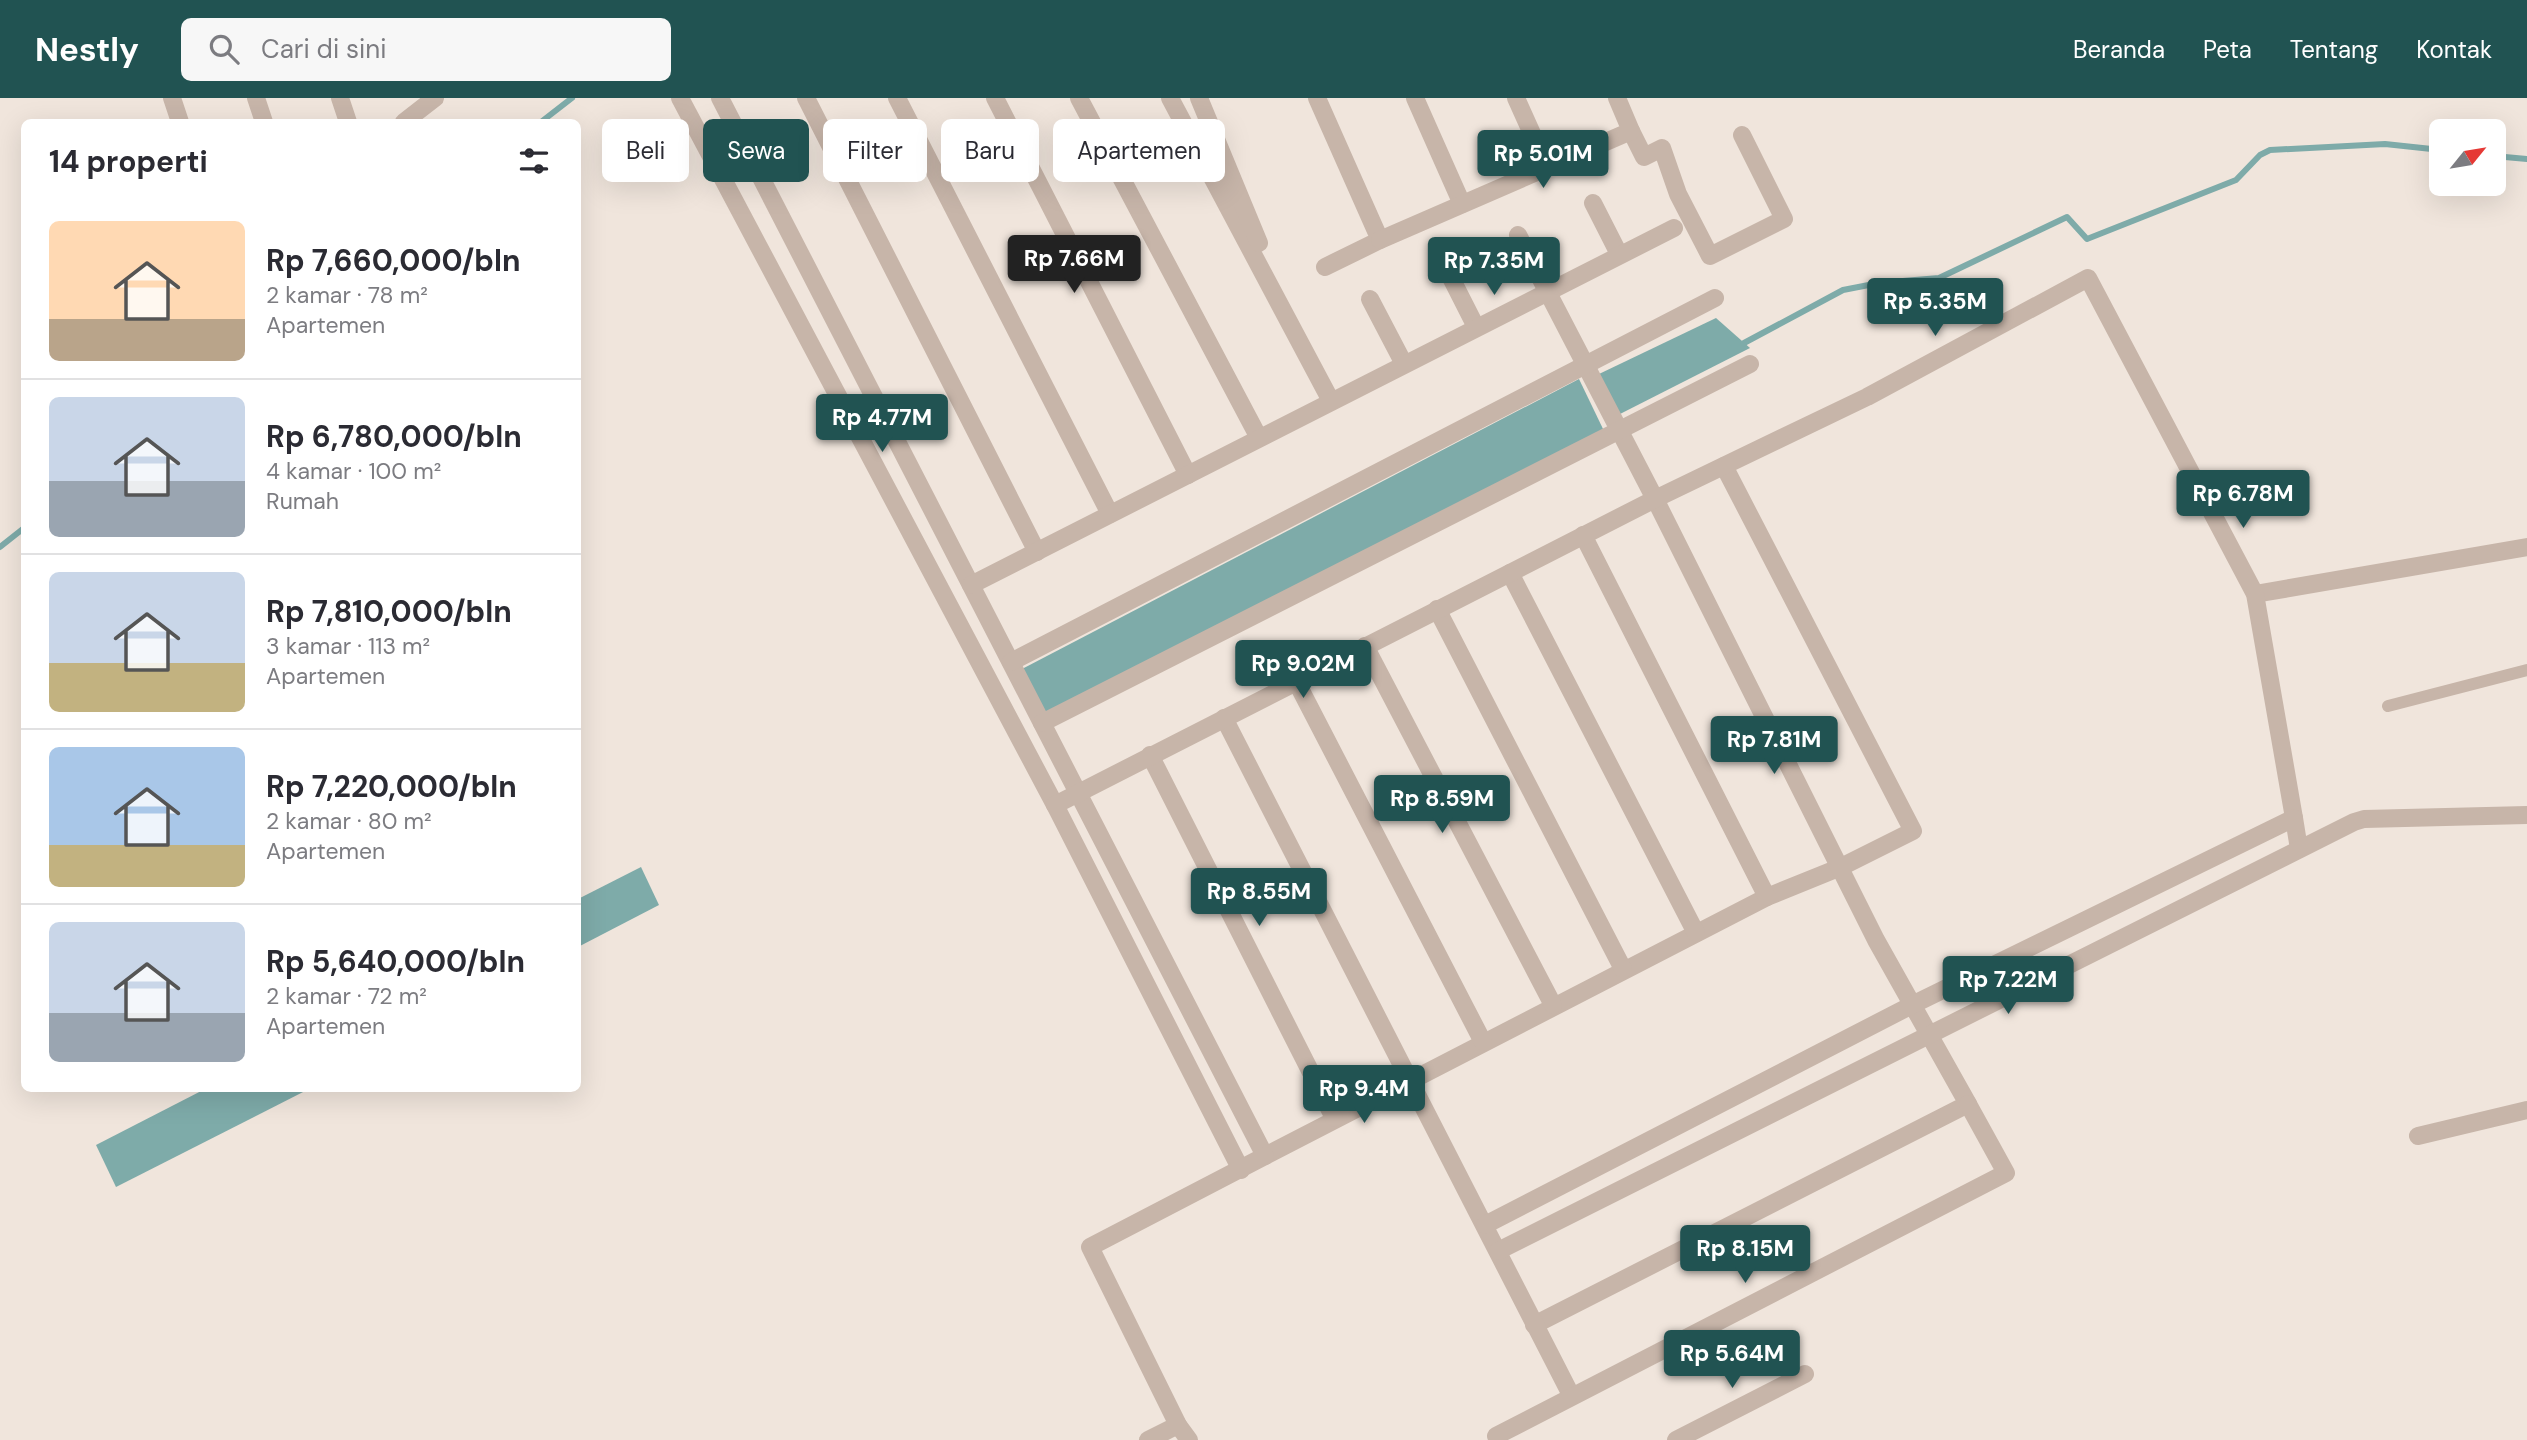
<!DOCTYPE html>
<html lang="id">
<meta charset="utf-8">
<style>
body{margin:0;font-family:"DM Sans",sans-serif;background:#f7f7f7;color:#2b2b33;height:100vh;display:flex;flex-direction:column;font-size:26px;white-space:nowrap}
*{box-sizing:border-box;margin:0}
p{font-size:23px;color:#7c7c81}
.icon{flex:none;width:38px;height:38px;fill:none;stroke:currentColor;stroke-width:2;stroke-linecap:round;stroke-linejoin:round}
.map{position:relative;flex:1;overflow:hidden}
.sheet{position:absolute;left:21px;top:21px;width:560px;height:973px;display:flex;flex-direction:column;background:#fff;border-radius:10px;box-shadow:0 7px 28px #0002}
.sheet>*{flex:none}
.hud{position:absolute;left:602px;top:21px;width:665px;height:63px;display:flex;gap:14px}
.needle{width:46px;rotate:60deg}
.tools{position:absolute;left:2429px;top:21px;display:grid;gap:14px}
.tools a{display:grid;place-items:center;width:77px;height:77px;border-radius:10px;background:#fff;box-shadow:0 7px 28px #0002;font-size:35px}
.price{position:absolute;translate:-50% -60px;padding:0 16px;border-radius:7px;background:#215352;color:#fff;font-size:23px;line-height:46px;filter:drop-shadow(0 2px 4px #0008)}
.price::after{content:'';position:absolute;left:50%;top:42px;width:21px;height:16px;margin-left:-10px;background:inherit;clip-path:polygon(0 0,100% 0,50% 100%)}
.price.active{background:#222;color:#fff}
ul{padding:0;list-style:none}
li{display:flex;align-items:center;gap:21px;height:175px;padding:0 28px}
li+li{border-top:2px solid #e1e1e2}
li span{display:grid;place-items:center;flex:none;width:196px;height:140px;border-radius:10px;color:#555}
li>.icon{margin-inline-start:auto}
span .icon{width:84px;height:84px;fill:#fffc;stroke-width:1}
li b{font-size:30px}
h2{display:flex;justify-content:space-between;align-items:center;height:84px;padding:0 28px;font-size:30px}
.pill{padding:0 24px;border-radius:10px;background:#fff;box-shadow:0 7px 28px #0002;font-size:24px;line-height:63px}
.pill.active{background:#215352;color:#fff}
header{display:flex;align-items:center;gap:42px;box-sizing:border-box;height:98px;padding:0 35px;background:#215352;color:#fff}
header strong{font-size:33px}
nav{display:flex;gap:38px;margin-inline-start:auto;font-size:24px}
.search{width:490px;height:63px;background:#f7f7f7;display:flex;align-items:center;gap:18px;box-sizing:border-box;padding:0 24px;border-radius:10px;color:#7c7c81;font-size:26px}
.map>svg:first-child{display:block}
</style>
<header>
<strong>Nestly</strong>
<div class="search"><svg class="icon" aria-label="search" viewBox="0 0 24 24"><circle cx="10" cy="10" r="6"/><path d="M15 15l6 6"/></svg>Cari di sini</div>
<nav><a>Beranda</a><a>Peta</a><a>Tentang</a><a>Kontak</a></nav>
</header>
<div class="map">
<svg width="2527" height="1342" viewBox="0 0 2527 1342">
<rect width="100%" height="100%" fill="#f0e5dc"/>
<g fill="#7eaba9">
<path d="M1716 220 1750 250 1620 316 1599 276Z"/>
<path d="M1579 281 1604 333 1044 616 1022 571Z"/>
<path d="M641 769 659 807 578 849V801Z"/>
<path d="M207 990 309 991 116 1089 96 1047Z"/>
</g>
<g fill="none" stroke-linecap="round" stroke-linejoin="round">
<g stroke="#7eaba9" stroke-width="6">
<path d="M541 24 572 0"/>
<path d="M2494 58 2527 61"/>
<path d="M1744 245 1843 192 1879 185 1939 180 2067 119 2087 141 2236 82 2260 57 2270 52 2385 46 2441 52"/>
<path d="M0 449 24 430"/>
</g>
<path stroke="#c7b5a9" stroke-width="12" d="M2388 608 2527 572"/>
<g stroke="#c7b5a9" stroke-width="18">
<path d="M172 0 180 24"/>
<path d="M256 0 264 24"/>
<path d="M340 0 348 24"/>
<path d="M680 0 1055 707"/>
<path d="M720 0 1265 1058 1767 799 1841 769 1913 733 1724 368"/>
<path d="M806 0 1037 454"/>
<path d="M897 0 1110 416"/>
<path d="M995 0 1188 377"/>
<path d="M1079 0 1259 340"/>
<path d="M1170 0 1331 303"/>
<path d="M1199 0 1259 145"/>
<path d="M1317 0 1380 142 1325 169"/>
<path d="M1415 0 1462 106"/>
<path d="M1516 0 1547 69"/>
<path d="M404 24 435 0"/>
<path d="M1631 33 1644 59 1662 50 1678 96 1710 158 1784 121 1742 37"/>
<path d="M1593 105 1619 156"/>
<path d="M1518 137 1655 401 1876 842 1968 1006 1534 1227"/>
<path d="M1380 142 1631 33 1617 0"/>
<path d="M1444 166 1476 229"/>
<path d="M1370 201 1404 266"/>
<path d="M1583 437 1767 799"/>
<path d="M1510 475 1696 835"/>
<path d="M971 487 1674 130"/>
<path d="M2255 496 2527 449"/>
<path d="M1437 511 1623 871"/>
<path d="M1365 548 1553 907"/>
<path d="M1011 564 1715 200"/>
<path d="M1296 583 1483 944"/>
<path d="M1224 620 1571 1297"/>
<path d="M1042 625 1750 266"/>
<path d="M1150 657 1334 1020"/>
<path d="M2418 1038 2527 1012"/>
<path d="M1241 1072 1055 707 1655 401 1867 299 2088 180 2255 496 2294 720"/>
<path d="M1485 1127 1914 906 2294 720 2299 751"/>
<path d="M1498 1153 2354 724 2364 721 2527 717"/>
<path d="M1148 1342 1178 1327"/>
<path d="M1189 1342 1178 1327 1090 1149 1265 1058"/>
<path d="M1498 1342 1496 1338 2006 1075 1968 1006"/>
<path d="M1676 1342 1805 1276"/>
</g>
</g>
</svg>
<div class="tools">
<a><svg class="needle" viewBox="-14 -14 28 28"><path d="M0-13l5 13h-10z" fill="#e53935"/><path d="M0 13l5-13h-10z" fill="#7c7c81"/></svg></a>
</div>
<b class="price" style="left:1543px;top:92px">Rp 5.01M</b>
<b class="price active" style="left:1074px;top:197px">Rp 7.66M</b>
<b class="price" style="left:1494px;top:199px">Rp 7.35M</b>
<b class="price" style="left:1935px;top:240px">Rp 5.35M</b>
<b class="price" style="left:882px;top:356px">Rp 4.77M</b>
<b class="price" style="left:2243px;top:432px">Rp 6.78M</b>
<b class="price" style="left:1303px;top:602px">Rp 9.02M</b>
<b class="price" style="left:1774px;top:678px">Rp 7.81M</b>
<b class="price" style="left:1442px;top:737px">Rp 8.59M</b>
<b class="price" style="left:1259px;top:830px">Rp 8.55M</b>
<b class="price" style="left:2008px;top:918px">Rp 7.22M</b>
<b class="price" style="left:1364px;top:1027px">Rp 9.4M</b>
<b class="price" style="left:1745px;top:1187px">Rp 8.15M</b>
<b class="price" style="left:1732px;top:1292px">Rp 5.64M</b>
<div class="hud">
<a class="pill">Beli</a>
<a class="pill active">Sewa</a>
<a class="pill">Filter</a>
<a class="pill">Baru</a>
<a class="pill">Apartemen</a>
</div>
<section class="sheet">
<h2>14 properti<svg class="icon" aria-label="filters" viewBox="0 0 24 24"><path d="M4 7h16M4 17h16"/><circle cx="9" cy="7" r="2"/><circle cx="15" cy="17" r="2"/></svg></h2>
<ul>
<li><span style="background:linear-gradient(#ffd9b3 70%,#b9a48a 0)"><svg class="icon" aria-label="home" viewBox="0 0 24 24"><path d="M3 11l9-7 9 7M6 9v11h12V9"/></svg></span><div><b>Rp 7,660,000/bln</b><p>2 kamar · 78 m²</p><p>Apartemen</p></div></li>
<li><span style="background:linear-gradient(#c9d6e8 60%,#9aa5b1 0)"><svg class="icon" aria-label="home" viewBox="0 0 24 24"><path d="M3 11l9-7 9 7M6 9v11h12V9"/></svg></span><div><b>Rp 6,780,000/bln</b><p>4 kamar · 100 m²</p><p>Rumah</p></div></li>
<li><span style="background:linear-gradient(#c9d6e8 65%,#c2b280 0)"><svg class="icon" aria-label="home" viewBox="0 0 24 24"><path d="M3 11l9-7 9 7M6 9v11h12V9"/></svg></span><div><b>Rp 7,810,000/bln</b><p>3 kamar · 113 m²</p><p>Apartemen</p></div></li>
<li><span style="background:linear-gradient(#a9c7e8 70%,#c2b280 0)"><svg class="icon" aria-label="home" viewBox="0 0 24 24"><path d="M3 11l9-7 9 7M6 9v11h12V9"/></svg></span><div><b>Rp 7,220,000/bln</b><p>2 kamar · 80 m²</p><p>Apartemen</p></div></li>
<li><span style="background:linear-gradient(#c9d6e8 65%,#9aa5b1 0)"><svg class="icon" aria-label="home" viewBox="0 0 24 24"><path d="M3 11l9-7 9 7M6 9v11h12V9"/></svg></span><div><b>Rp 5,640,000/bln</b><p>2 kamar · 72 m²</p><p>Apartemen</p></div></li>
</ul>
</section>
</div>
